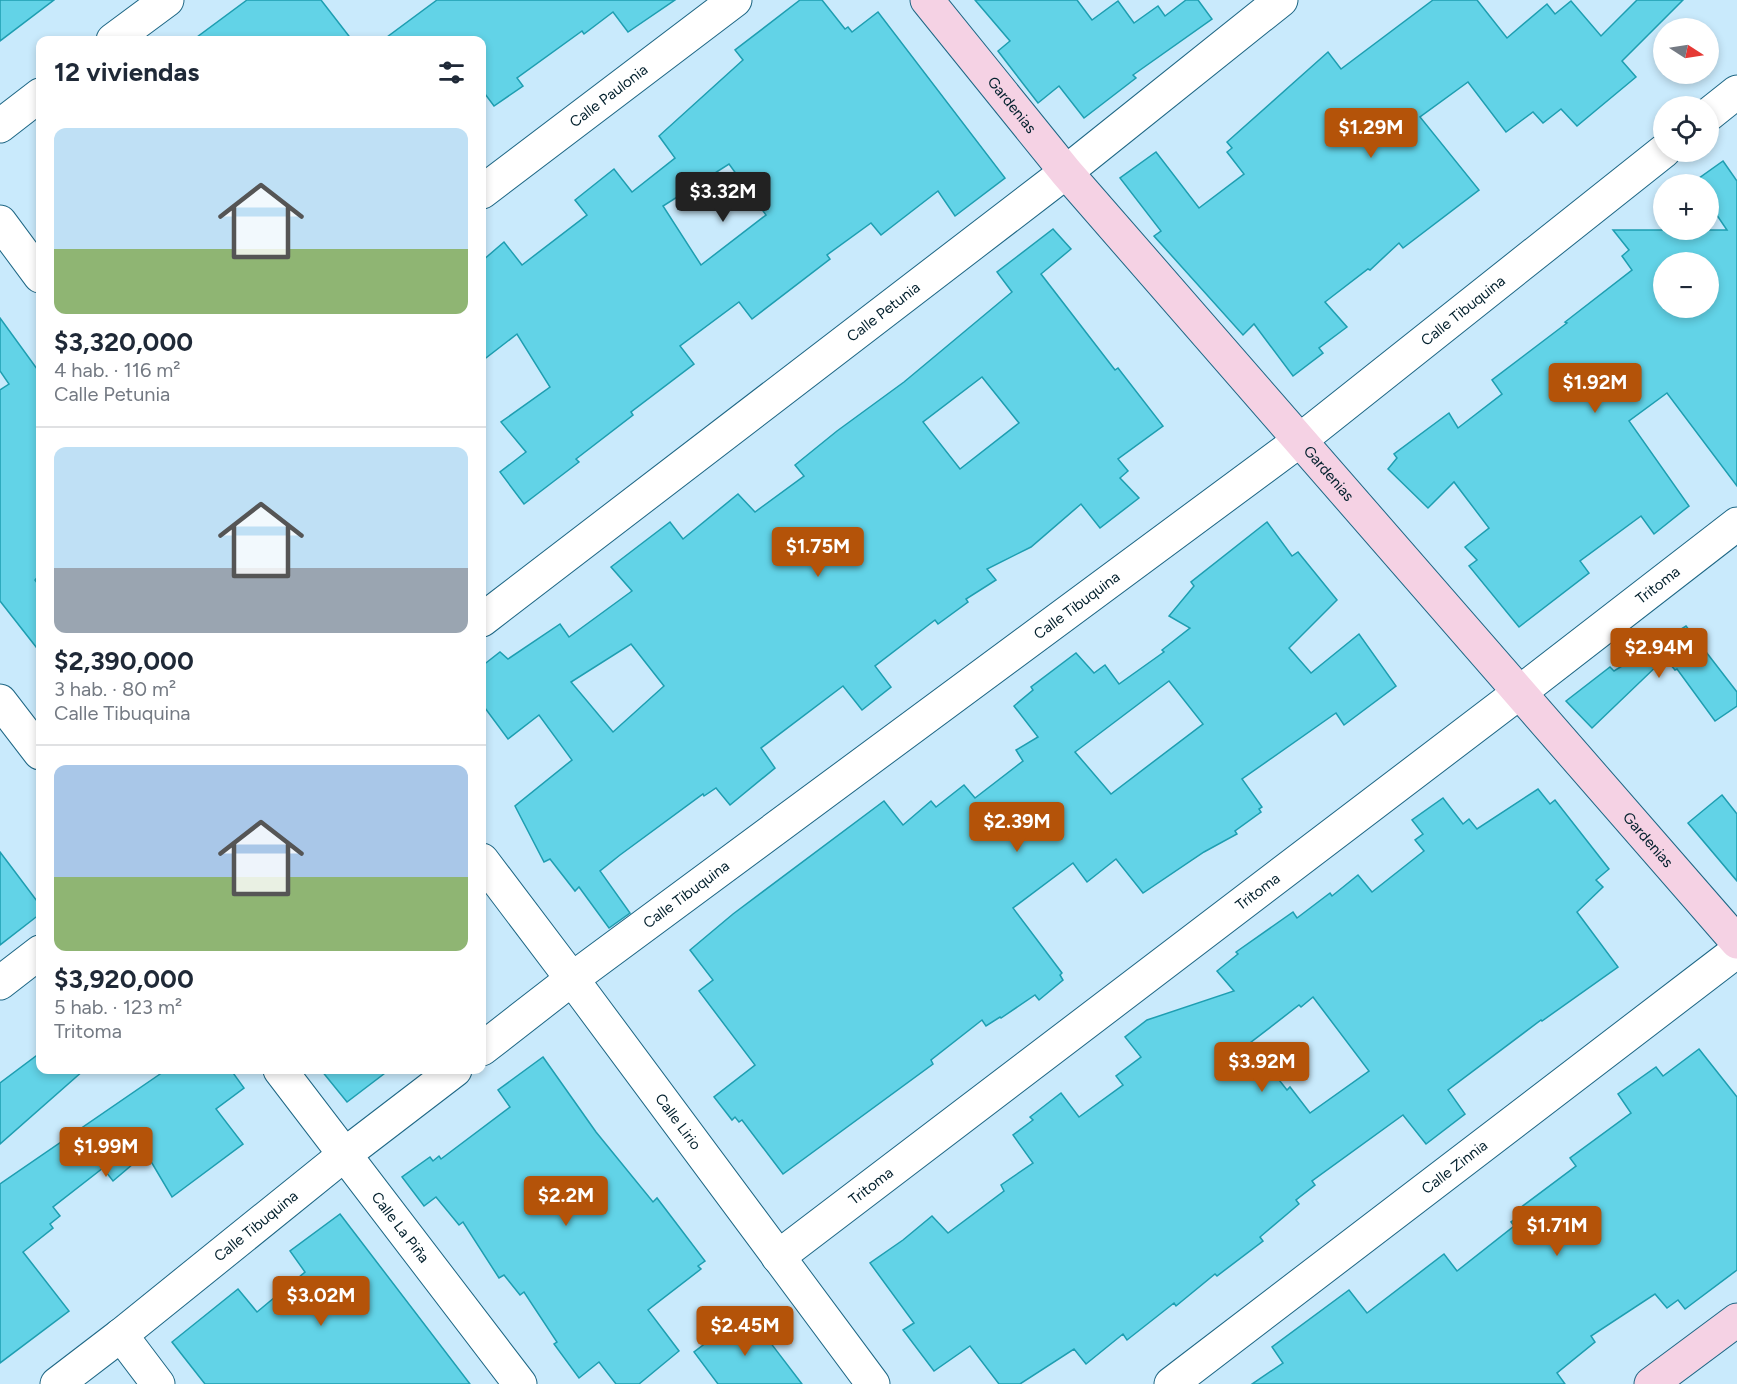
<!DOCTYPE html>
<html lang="es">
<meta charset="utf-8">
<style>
body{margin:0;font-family:Figtree,sans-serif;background:#f2f2f3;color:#1f2937;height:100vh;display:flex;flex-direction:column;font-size:22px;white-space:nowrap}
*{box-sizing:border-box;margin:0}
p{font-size:20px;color:#747a83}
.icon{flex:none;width:33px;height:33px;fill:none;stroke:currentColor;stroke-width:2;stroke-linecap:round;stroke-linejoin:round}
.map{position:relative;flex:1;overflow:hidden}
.panel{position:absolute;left:36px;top:36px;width:450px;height:1038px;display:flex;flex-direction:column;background:#fff;border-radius:12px;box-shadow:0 3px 9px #0003}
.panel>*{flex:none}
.needle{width:39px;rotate:102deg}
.tools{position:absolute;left:1653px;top:18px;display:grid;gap:12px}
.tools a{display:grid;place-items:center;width:66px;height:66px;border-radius:50%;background:#fff;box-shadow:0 3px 9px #0003;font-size:30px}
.price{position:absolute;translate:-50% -51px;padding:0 14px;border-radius:6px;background:#b45309;color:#fff;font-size:20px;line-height:39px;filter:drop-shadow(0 2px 3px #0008)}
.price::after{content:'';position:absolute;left:50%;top:36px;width:18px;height:14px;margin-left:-9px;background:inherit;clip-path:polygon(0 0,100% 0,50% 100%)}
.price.on{background:#222;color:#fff}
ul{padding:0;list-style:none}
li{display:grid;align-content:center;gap:12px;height:318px;padding:0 18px}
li+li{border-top:2px solid #e0e1e3}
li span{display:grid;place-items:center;height:186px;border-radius:12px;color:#555}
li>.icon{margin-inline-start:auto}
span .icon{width:108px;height:108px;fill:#fffc;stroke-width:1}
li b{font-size:26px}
h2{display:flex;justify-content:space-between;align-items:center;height:72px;padding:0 18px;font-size:26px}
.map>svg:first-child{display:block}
</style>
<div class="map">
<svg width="1737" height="1384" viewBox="0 0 1737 1384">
<rect width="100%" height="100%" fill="#c9eafc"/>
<g fill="#62d3e7" stroke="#1e9eb1" stroke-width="1.5" fill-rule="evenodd">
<path d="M0 0H54L0 41Z"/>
<path d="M247 0H321L352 40H193Z"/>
<path d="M437 0H675L628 32 613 12 584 34 582 31 517 78 523 86 494 106 482 90V40H383Z"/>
<path d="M800 0H822L845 29 848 27 852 32 878 12 1005 178 955 216 938 191 881 235 871 223 827 255 830 259 752 319 739 302 680 346 694 364 631 412 633 415 576 459 579 462 524 504 500 472 526 452 501 422 550 387 517 334 482 361V261L504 242 522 265 587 215 575 200 614 169 632 192 675 158 659 136 743 60 735 50ZM729 164 766 215 701 265 663 206Z"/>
<path d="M975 0H1077L1092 20 1118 1 1134 23 1158 6 1165 16 1186 0H1198L1212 19 1133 75 1136 78 1084 118 1059 86 1038 103 998 51 1010 41Z"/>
<path d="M1433 0H1477L1507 38 1547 4 1555 14 1571 1 1601 36 1637 0H1683L1622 61 1636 77 1577 126 1561 109 1543 123 1533 112 1506 132 1468 82 1420 117 1479 190 1403 248 1399 243 1370 270 1368 269 1325 302 1347 327 1319 348 1323 353 1293 376 1254 324 1243 335 1154 236 1161 231 1120 178 1156 152 1199 208 1244 174 1227 152 1232 148 1227 142 1328 52 1341 69Z"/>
<path d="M1723 161 1737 181V486L1667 393 1629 421 1689 506 1654 534 1641 516 1580 561 1589 573 1519 627 1469 566 1477 560 1465 547 1489 528 1454 482 1428 508 1388 469 1397 458 1394 454 1449 413 1458 428 1502 394 1492 380 1567 323 1565 322 1632 270 1622 256 1629 250 1613 230H1727L1708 202V184H1697L1695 181ZM1664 262H1708V308H1664Z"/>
<path d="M1053 229 1071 249 1041 274 1115 370 1118 368 1163 426 1118 459 1128 471 1120 478 1139 498 1100 528 1081 504 1031 547 987 569 996 580 966 599 968 602 938 624 935 620 875 666 891 687 862 710 843 686 761 748 775 768 730 805 716 788 704 796 703 794 620 855 600 871 630 913 609 928 579 887 575 891 550 859 544 862 515 806 572 760 539 715 508 739 482 704V666L500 652 508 659 560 624 569 637 632 591 611 567 670 522 683 539 738 494 755 512 804 476 795 465 837 431 904 382 1012 292 997 272ZM982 377 1019 423 960 469 923 422ZM631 644 664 686 613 732 571 682Z"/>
<path d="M0 318 40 373V574L35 580 40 587V652L0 601V390L9 384 0 371Z"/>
<path d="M1267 522 1292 556 1298 552 1337 600 1289 648 1311 673 1359 634 1396 686 1344 725 1336 713 1242 779 1262 807 1259 809 1261 812 1235 831 1237 834 1204 852 1143 893 1116 859 1087 882 1073 863 1013 908 1062 973 1060 975 1063 980 1039 1000 1035 995 1001 1018 1000 1017 986 1026 982 1020 931 1060 933 1064 783 1174 742 1120 739 1122 735 1117 732 1120 714 1097 755 1065 699 991 713 980 690 950 733 914 884 801 903 825 931 801 936 807 964 785 975 798 1023 761 1016 750 1038 737 1014 706 1033 690 1031 687 1076 653 1094 673 1105 665 1119 684 1164 652 1162 650 1190 628 1169 616 1194 586 1191 582ZM1169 681 1203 724 1111 794 1075 752Z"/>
<path d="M1686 626 1737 692V706L1715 721 1677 669 1675 670 1665 658 1592 728 1566 701 1610 667 1614 671Z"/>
<path d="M1538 789 1550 804 1555 800 1609 869 1596 880 1603 887 1577 912 1618 967 1542 1021 1541 1020 1448 1090 1465 1114 1426 1144 1403 1115 1312 1181 1315 1185 1296 1200 1299 1204 1260 1237 1263 1241 1217 1276 1215 1274 1176 1306 1174 1303 1127 1340 1123 1334 1086 1364 1074 1349 1020 1384H999L970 1346 934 1371 903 1330 914 1323 870 1263 903 1240 932 1216 948 1233 1004 1191 1001 1185 1033 1163 1013 1135 1033 1120 1030 1117 1061 1093 1079 1117 1123 1085 1116 1076 1141 1057 1125 1037 1147 1020 1234 991 1217 971 1238 954 1236 952 1293 912 1297 918 1330 893 1332 896 1358 875 1372 892 1424 851 1415 840 1423 834 1412 820 1443 798 1463 824 1469 819 1477 829ZM1313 997 1369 1071 1310 1113 1290 1087 1287 1090 1250 1043 1299 1005 1301 1007Z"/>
<path d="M1722 795 1737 814V881L1688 823Z"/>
<path d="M0 852 40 905V914L0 945Z"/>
<path d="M1699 1049 1737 1097V1270L1685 1309 1678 1300 1667 1308 1655 1294 1591 1336 1595 1342 1557 1373 1565 1384H1252L1283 1363 1272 1347 1349 1290 1367 1313 1444 1254 1457 1271 1514 1226 1511 1222 1523 1213 1520 1208 1576 1166 1570 1158 1631 1113 1618 1094 1656 1067 1663 1076Z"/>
<path d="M40 1053V1070H84L0 1144V1083Z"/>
<path d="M543 1057 596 1132 653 1202 657 1198 705 1261 698 1266 701 1269 648 1310 679 1351 639 1384H616L599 1362 579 1378 554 1344 557 1342 524 1292 520 1295 504 1275 499 1278 463 1222 459 1225 436 1197 424 1206 402 1177 430 1157 433 1161 439 1156 441 1159 510 1107 498 1090Z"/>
<path d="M166 1070H231L244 1088 216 1109 243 1144 172 1197 146 1153 113 1181 103 1168 53 1207 60 1216 50 1224 53 1228 23 1252 69 1311 0 1363V1184Z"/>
<path d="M321 1070H389L347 1102Z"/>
<path d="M340 1214 470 1384H205L172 1342 238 1289 257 1312 305 1272 290 1251Z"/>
<path d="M747 1312 802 1384H718L694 1352Z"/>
</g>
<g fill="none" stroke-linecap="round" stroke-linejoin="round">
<defs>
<g id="street">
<path d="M113 40 167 0"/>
<path d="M1708 115 1737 92"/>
<path d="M0 126 40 95"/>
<path id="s1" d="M482 192 735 0"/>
<path d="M0 222 40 276"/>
<path id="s2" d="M482 620 1066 172 1281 0"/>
<path d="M0 701 40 753"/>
<path id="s3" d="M482 860 572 979 873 1384"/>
<path d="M0 983 40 952"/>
<path id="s4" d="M482 1049 572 979 1299 441 1664 151"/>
<path id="s5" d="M280 1070 520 1384"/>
<path id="s6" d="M778 1257 1520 692 1737 524"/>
<path d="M121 1335 158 1384"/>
<path id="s7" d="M57 1384 121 1335 344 1155 455 1070"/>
<path id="s8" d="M1171 1384 1737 951"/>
</g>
<g id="secondary">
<path id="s9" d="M927 0 1066 172 1737 942"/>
<path d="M1651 1384 1737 1320"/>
</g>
</defs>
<use href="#street" stroke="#1e6785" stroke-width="35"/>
<use href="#secondary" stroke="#1e6785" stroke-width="35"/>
<use href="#street" stroke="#fff" stroke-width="33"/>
<use href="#secondary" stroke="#f5d2e4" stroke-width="33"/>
</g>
<g text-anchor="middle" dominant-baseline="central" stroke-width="4.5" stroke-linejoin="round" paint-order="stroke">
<g font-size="15" fill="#03202d" stroke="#fff">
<text stroke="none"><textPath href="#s1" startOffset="159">Calle Paulonia</textPath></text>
<text stroke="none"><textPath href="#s9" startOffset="135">Gardenias</textPath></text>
<text stroke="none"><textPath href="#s4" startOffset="1228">Calle Tibuquina</textPath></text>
<text stroke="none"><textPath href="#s2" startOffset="506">Calle Petunia</textPath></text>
<text stroke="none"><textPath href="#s9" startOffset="621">Gardenias</textPath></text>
<text stroke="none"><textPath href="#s6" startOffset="1107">Tritoma</textPath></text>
<text stroke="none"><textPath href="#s4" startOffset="742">Calle Tibuquina</textPath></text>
<text stroke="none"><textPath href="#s9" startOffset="1107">Gardenias</textPath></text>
<text stroke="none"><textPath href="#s6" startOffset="603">Tritoma</textPath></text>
<text stroke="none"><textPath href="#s4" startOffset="256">Calle Tibuquina</textPath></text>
<text stroke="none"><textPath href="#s3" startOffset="327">Calle Lirio</textPath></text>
<text stroke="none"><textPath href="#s8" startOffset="357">Calle Zinnia</textPath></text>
<text stroke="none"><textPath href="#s6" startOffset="117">Tritoma</textPath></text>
<text stroke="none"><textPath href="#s7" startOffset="254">Calle Tibuquina</textPath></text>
<text stroke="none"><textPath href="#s5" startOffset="198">Calle La Piña</textPath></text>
</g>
</g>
</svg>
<div class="tools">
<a><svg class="needle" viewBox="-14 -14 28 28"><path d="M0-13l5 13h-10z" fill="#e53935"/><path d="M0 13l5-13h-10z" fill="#747a83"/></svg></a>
<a><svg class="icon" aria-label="locate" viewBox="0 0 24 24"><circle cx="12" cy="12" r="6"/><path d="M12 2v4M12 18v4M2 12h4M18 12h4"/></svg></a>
<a>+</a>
<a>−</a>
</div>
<b class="price" style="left:1371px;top:159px">$1.29M</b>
<b class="price on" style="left:723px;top:223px">$3.32M</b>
<b class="price" style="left:1595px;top:414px">$1.92M</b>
<b class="price" style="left:818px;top:578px">$1.75M</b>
<b class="price" style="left:1659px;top:679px">$2.94M</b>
<b class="price" style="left:1017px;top:853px">$2.39M</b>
<b class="price" style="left:1262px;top:1093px">$3.92M</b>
<b class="price" style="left:106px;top:1178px">$1.99M</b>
<b class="price" style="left:566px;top:1227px">$2.2M</b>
<b class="price" style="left:1557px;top:1257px">$1.71M</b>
<b class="price" style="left:321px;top:1327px">$3.02M</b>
<b class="price" style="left:745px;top:1357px">$2.45M</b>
<section class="panel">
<h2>12 viviendas<svg class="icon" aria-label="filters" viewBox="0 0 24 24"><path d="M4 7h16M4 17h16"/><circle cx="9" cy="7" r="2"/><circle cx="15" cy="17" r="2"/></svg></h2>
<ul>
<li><span style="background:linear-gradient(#bfe0f5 65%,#8fb573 0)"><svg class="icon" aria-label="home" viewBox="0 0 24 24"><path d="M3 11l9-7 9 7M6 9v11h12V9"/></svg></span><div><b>$3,320,000</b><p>4 hab. · 116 m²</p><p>Calle Petunia</p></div></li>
<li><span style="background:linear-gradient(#bfe0f5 65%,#9aa5b1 0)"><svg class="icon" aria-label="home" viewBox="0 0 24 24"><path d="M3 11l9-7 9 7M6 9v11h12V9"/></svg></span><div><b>$2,390,000</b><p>3 hab. · 80 m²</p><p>Calle Tibuquina</p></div></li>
<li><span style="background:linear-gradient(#a9c7e8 60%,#8fb573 0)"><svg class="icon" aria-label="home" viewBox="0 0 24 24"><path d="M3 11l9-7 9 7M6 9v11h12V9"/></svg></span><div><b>$3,920,000</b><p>5 hab. · 123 m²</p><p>Tritoma</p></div></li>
</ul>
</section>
</div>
